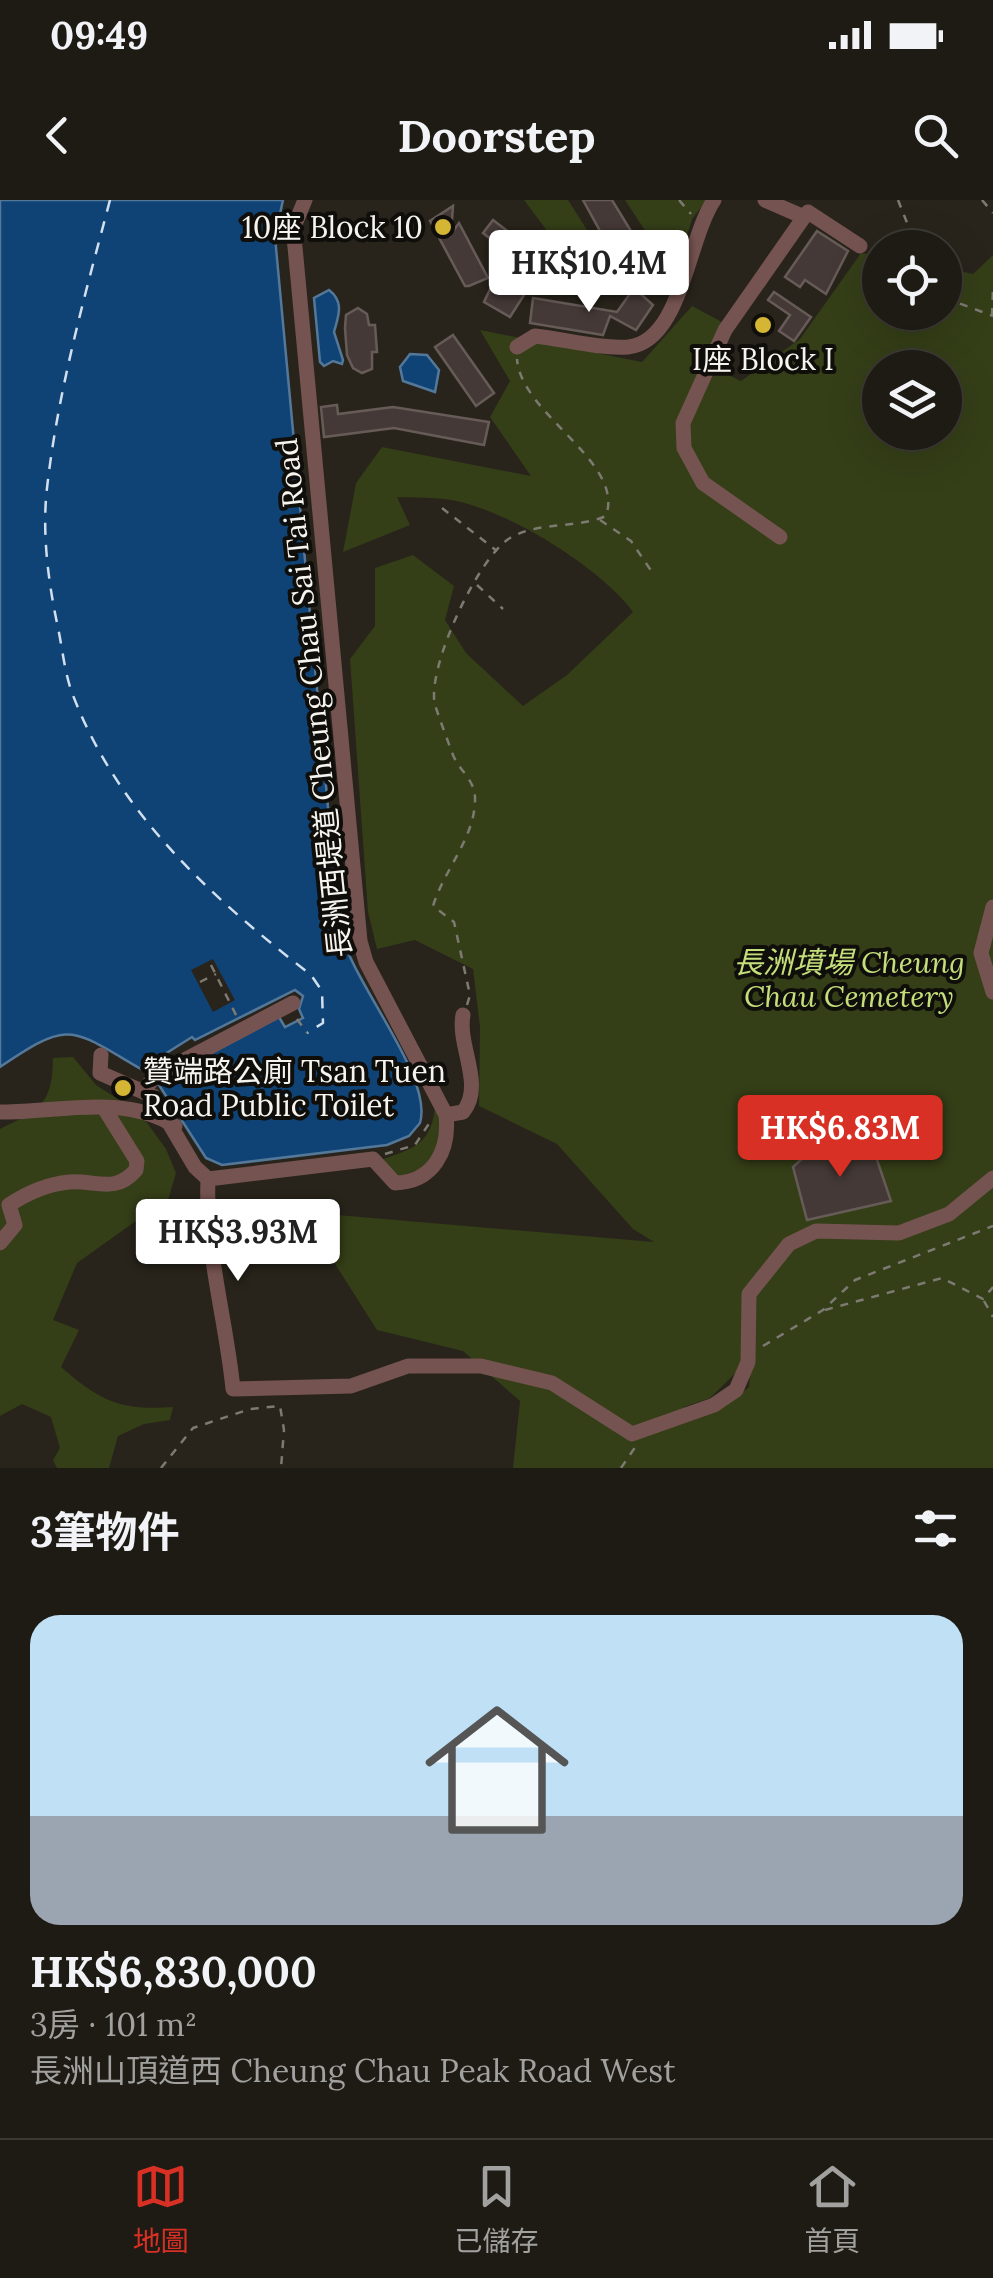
<!DOCTYPE html>
<html lang="zh-TW">
<meta charset="utf-8">
<style>
body{margin:0;font-family:Lora,"Noto Sans TC",serif;background:#26241d;color:#f1f3f6;height:100vh;display:flex;flex-direction:column;font-size:38px;white-space:nowrap}
*{box-sizing:border-box;margin:0}
p{font-size:32px;color:#a1a1a0}
.icon{flex:none;width:55px;height:55px;fill:none;stroke:currentColor;stroke-width:2;stroke-linecap:round;stroke-linejoin:round}
.map{position:relative;height:1268px;overflow:hidden}
.drawer{display:flex;flex-direction:column;background:#1e1b14;flex:1}
.drawer>*{flex:none}
.fabs{position:absolute;left:862px;top:30px;display:grid;gap:20px}
.fabs a{display:grid;place-items:center;width:100px;height:100px;border-radius:50%;background:#1e1b14;box-shadow:0 10px 40px #0002,0 0 0 2px #3c3934;font-size:50px}
.price{position:absolute;translate:-50% -85px;padding:0 22px;border-radius:10px;background:#fff;color:#222;font-size:32px;line-height:65px;filter:drop-shadow(0 2px 5px #0008)}
.price::after{content:'';position:absolute;left:50%;top:60px;width:30px;height:22px;margin-left:-15px;background:inherit;clip-path:polygon(0 0,100% 0,50% 100%)}
.price.on{background:#d93025;color:#fff}
ul{padding:0;list-style:none}
li{display:grid;align-content:center;gap:20px;height:530px;padding:0 30px}
li+li{border-top:2px solid #3c3934}
li span{display:grid;place-items:center;height:310px;border-radius:30px;color:#555}
li>.icon{margin-inline-start:auto}
span .icon{width:180px;height:180px;fill:#fffc;stroke-width:1}
li b{font-size:42px}
h2{display:flex;justify-content:space-between;align-items:center;height:120px;padding:0 30px;font-size:42px}
.status{display:flex;justify-content:space-between;align-items:center;height:70px;padding:0 50px;background:#1e1b14;direction:ltr}
.status svg{height:28px;fill:currentColor}
header{display:flex;justify-content:space-between;align-items:center;height:130px;padding:0 30px;background:#1e1b14;font-size:45px;font-weight:700}
.tabs{display:flex;justify-content:space-around;align-items:center;height:140px;border-top:2px solid #3c3934;background:#1e1b14;font-size:28px;color:#a1a1a0}
.tabs a{display:grid;justify-items:center;gap:5px}
.tabs .on{color:#d93025}
.map>svg:first-child{display:block}
</style>
<div class="status"><b>09:49</b><svg viewBox="0 0 49 12"><path d="M0 12V9h3v3zM5 12V6h3v6zM10 12V3h3v9zM15 12V0h3v12zM26 1h20v11H26zM47 4h2v5h-2z"/></svg></div>
<header><svg class="icon" aria-label="back" viewBox="0 0 24 24"><path d="M15 5l-7 7 7 7"/></svg>Doorstep<svg class="icon" aria-label="search" viewBox="0 0 24 24"><circle cx="10" cy="10" r="6"/><path d="M15 15l6 6"/></svg></header>
<div class="map">
<svg width="993" height="1268" viewBox="0 0 993 1268">
<rect width="100%" height="100%" fill="#28241b"/>
<g fill="#343e17" fill-rule="evenodd">
<path d="M524 0H568L589 33 560 48Z"/>
<path d="M625 0H707L692 19 675 76Z"/>
<path d="M861 53 880 56V112H945V68L973 74 993 55V1268H513L520 1201 463 1151 377 1130 302 1012 654 1042 633 1029 557 944 479 906 480 827 473 769 415 740 377 749 368 712 350 459 375 426V368L413 355 454 386 445 420 466 453 523 506 567 475 633 412C601 368 506 309 451 300 434 297 415 298 397 297L410 325 343 352 356 283 382 247 531 276 490 217 510 181 480 130 642 162 692 106 722 122 714 168 741 181 800 139ZM880 168H945V232H880ZM751 1158 749 1187 725 1206 691 1221 684 1207 710 1198Z"/>
<path d="M73 857 96 885 140 913 166 949 176 973 164 1014 143 1016 77 1063 53 1120 79 1130 61 1167C100 1201 121 1211 173 1207L170 1220 144 1224 118 1236 109 1268H57L53 1260 60 1248 51 1217 22 1204 0 1216V929C40 909 52 906 53 858Z"/>
<path d="M435 904 444 930 428 966 396 978 380 960C414 949 433 943 435 904Z"/>
</g>
<g fill="#0f4375" stroke="#547899" stroke-width="2.5">
<path d="M0 0H283L275 37 339 726C350 781 434 876 420 923L409 936 387 945 222 965 206 958 157 882 279 817 285 827 303 818 299 809 303 796 295 790 195 840 192 837 141 869C70 828 71 819 0 867Z"/>
<path d="M329 90C345 102 338 117 334 132L343 160 342 164 333 161 324 166 320 162 314 98Z"/>
<path d="M410 154 427 155 439 170 435 192 403 181 400 167Z"/>
</g>
<path fill="#28241b" d="M213 759 235 800 213 812 191 770Z"/>
<g fill="none" stroke-linecap="round" stroke-linejoin="round">
<path stroke="#d2dfef" stroke-width="2.5" stroke-dasharray="12 10" stroke-linecap="butt" d="M110 0C85 95 58 190 47 288 42 332 48 380 57 423 62 445 64 469 71 490 116 612 211 697 311 775L322 791 323 823 307 833"/>
</g>
<g fill="#443936" stroke="#675b58" stroke-width="2.5">
<path d="M583 0H612L656 72 635 85 624 67 595 85 586 70 626 49 617 34 605 40Z"/>
<path d="M453 6 451 34 459 23 488 78 469 86H465L430 21Z"/>
<path d="M493 20 531 49 536 43 570 70 560 83 522 53 517 60 483 33Z"/>
<path d="M817 31 848 51 826 94 805 80 800 87 785 77Z"/>
<path d="M495 79 524 95 510 117 484 102Z"/>
<path d="M634 88 653 105 636 130 610 116 603 135 530 123 533 98 617 112Z"/>
<path d="M774 92 811 117 794 141 779 131 790 115 768 100Z"/>
<path d="M358 108 367 114 369 125H375L377 152H372V169L362 173 353 168 347 155 345 128 346 115Z"/>
<path d="M453 135 494 193 476 206 435 147Z"/>
<path d="M337 205 338 214 393 207 489 222 484 245 394 228 324 237 321 207Z"/>
<path d="M850 942 873 948 891 1001 807 1020 793 967 813 949Z"/>
</g>
<g fill="none" stroke-linecap="round" stroke-linejoin="round">
<g stroke="#7d7a72" stroke-width="2.5" stroke-dasharray="8 8" stroke-linecap="butt">
<path d="M679 0 691 14"/>
<path d="M898 0 917 48"/>
<path d="M982 0 993 13"/>
<path d="M945 98 993 116"/>
<path d="M992 116 993 89"/>
<path d="M442 308 497 351"/>
<path d="M600 320 631 341 652 372"/>
<path d="M477 385 503 409"/>
<path d="M211 765 237 817"/>
<path d="M200 782 216 774"/>
<path d="M467 805 470 795 454 722 433 706C444 670 474 639 475 601 476 580 460 572 453 555 447 539 440 520 435 505 426 469 478 357 510 338 539 321 576 329 606 316 625 261 521 215 517 159"/>
<path d="M297 819 307 833"/>
<path d="M385 954 415 945 432 919"/>
<path d="M984 1101 993 1117"/>
<path d="M825 1110 942 1078 983 1099 993 1087"/>
<path d="M763 1146 823 1110 855 1080 993 1026"/>
<path d="M161 1268 193 1228 250 1209 280 1206 284 1230 281 1268"/>
<path d="M621 1268 636 1246"/>
</g>
<g stroke="#755350" stroke-width="15">
<path d="M765 0 804 17 808 12 860 46"/>
<path d="M517 147 535 136C564 139 599 149 628 147 681 142 687 41 714 0"/>
<path d="M780 337 703 283 684 248 683 223 725 130 804 17"/>
<path d="M993 707 981 753 993 792"/>
<path d="M101 855 100 873 153 896 195 967 208 979"/>
<path d="M143 890 158 874 293 803"/>
<path d="M0 912C56 913 123 893 175 926"/>
<path d="M446 915 463 912C485 885 457 846 463 815"/>
<path d="M208 979 373 959 395 983C433 982 450 951 446 915L366 762 360 741 295 47 293 29 305 0"/>
<path d="M208 979C205 1052 226 1118 233 1189L351 1186 408 1166H481L552 1183 632 1234 714 1205 736 1190 748 1162 749 1094 789 1044 816 1031 899 1033 949 1014 993 978"/>
<path d="M0 1043 15 1025 9 1005C27 993 48 984 69 982 96 980 115 994 136 970L137 961 104 908"/>
</g>
</g>
<g fill="#d5b534" stroke="#0f0e0a" stroke-width="4">
<circle cx="443" cy="27" r="10"/>
<circle cx="763" cy="125" r="10"/>
<circle cx="123" cy="888" r="10"/>
</g>
<g text-anchor="middle" dominant-baseline="central" stroke-width="8" stroke-linejoin="round" paint-order="stroke">
<g font-size="30" fill="#f6f4ee" stroke="#0f0e0a" text-anchor="end">
<text x="423" y="27">10座 Block 10</text>
<text x="763" y="159" text-anchor="middle">I座 Block I</text>
<text x="143" y="871" text-anchor="start">贊端路公廁 Tsan Tuen<tspan x="143" dy="34">Road Public Toilet</tspan></text>
</g>
<g font-size="30" fill="#f6f4ee" stroke="#0f0e0a">
<text transform="translate(313 498) rotate(-96)">長洲西堤道 Cheung Chau Sai Tai Road</text>
</g>
<g font-size="30" font-style="italic" fill="#c4de7a" stroke="#0f0e0a">
<text x="849" y="762">長洲墳場 Cheung<tspan x="849" dy="34">Chau Cemetery</tspan></text>
</g>
</g>
</svg>
<div class="fabs">
<a><svg class="icon" aria-label="locate" viewBox="0 0 24 24"><circle cx="12" cy="12" r="6"/><path d="M12 2v4M12 18v4M2 12h4M18 12h4"/></svg></a>
<a><svg class="icon" aria-label="layers" viewBox="0 0 24 24"><path d="M12 4l9 5-9 5-9-5zM3 14l9 5 9-5"/></svg></a>
</div>
<b class="price" style="left:589px;top:115px">HK$10.4M</b>
<b class="price on" style="left:840px;top:980px">HK$6.83M</b>
<b class="price" style="left:238px;top:1084px">HK$3.93M</b>
</div>
<section class="drawer">
<h2>3筆物件<svg class="icon" aria-label="filters" viewBox="0 0 24 24"><path d="M4 7h16M4 17h16"/><circle cx="9" cy="7" r="2"/><circle cx="15" cy="17" r="2"/></svg></h2>
<ul>
<li><span style="background:linear-gradient(#bfe0f5 65%,#9aa5b1 0)"><svg class="icon" aria-label="home" viewBox="0 0 24 24"><path d="M3 11l9-7 9 7M6 9v11h12V9"/></svg></span><div><b>HK$6,830,000</b><p>3房 · 101 m²</p><p>長洲山頂道西 Cheung Chau Peak Road West</p></div></li>
</ul>
</section>
<nav class="tabs">
<a class="on"><svg class="icon" aria-label="map" viewBox="0 0 24 24"><path d="M3 6l6-2 6 2 6-2v14l-6 2-6-2-6 2zM9 4v14M15 6v14"/></svg>地圖</a>
<a><svg class="icon" aria-label="saved" viewBox="0 0 24 24"><path d="M7 4h10v16l-5-4-5 4z"/></svg>已儲存</a>
<a><svg class="icon" aria-label="home" viewBox="0 0 24 24"><path d="M3 11l9-7 9 7M6 9v11h12V9"/></svg>首頁</a>
</nav>
